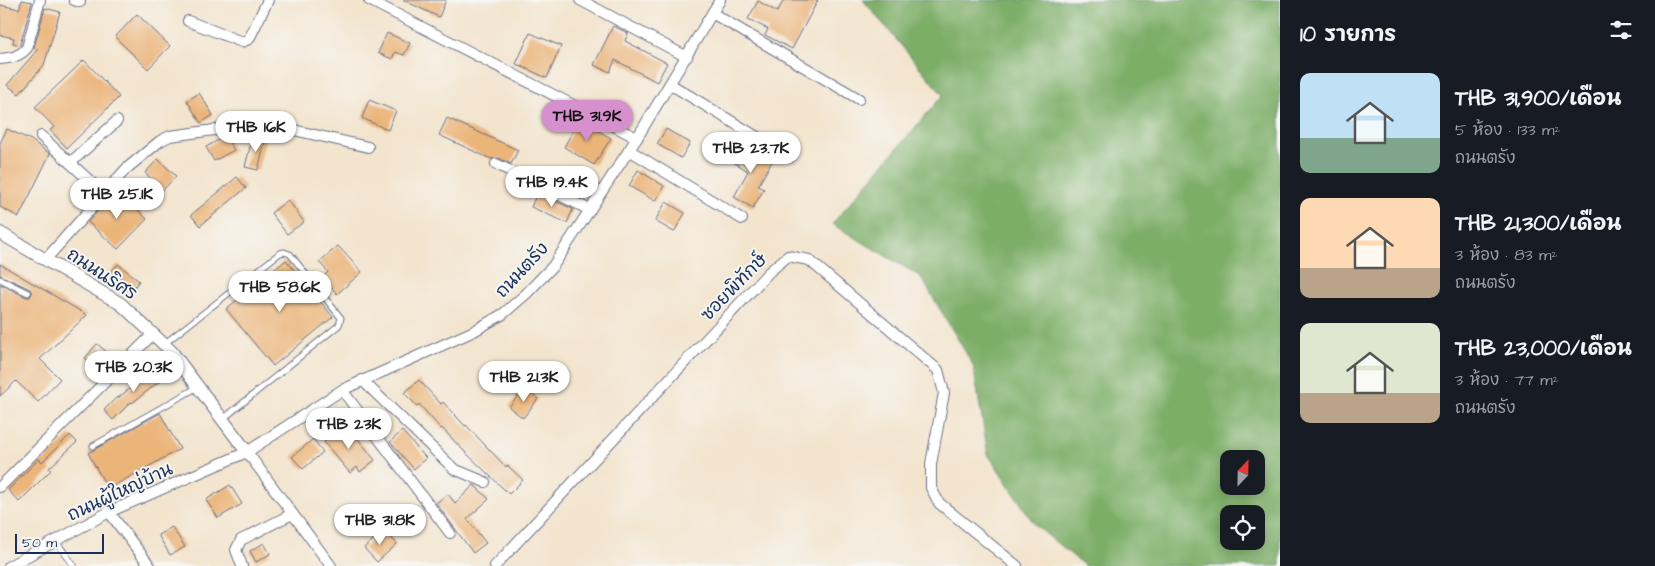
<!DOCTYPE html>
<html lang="th">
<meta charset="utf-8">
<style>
body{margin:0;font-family:"Architects Daughter","Playpen Sans Thai",sans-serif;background:#20242c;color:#f1f3f6;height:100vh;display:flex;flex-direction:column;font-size:19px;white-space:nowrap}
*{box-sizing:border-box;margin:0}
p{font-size:16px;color:#9ea1a6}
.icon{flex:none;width:28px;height:28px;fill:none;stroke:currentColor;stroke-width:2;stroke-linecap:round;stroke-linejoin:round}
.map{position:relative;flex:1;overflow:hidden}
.drawer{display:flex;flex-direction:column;background:#171b24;width:375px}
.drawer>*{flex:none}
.needle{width:32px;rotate:22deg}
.controls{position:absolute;left:1220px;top:450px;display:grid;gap:10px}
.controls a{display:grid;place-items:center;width:45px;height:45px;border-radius:10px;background:#171b24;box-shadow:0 2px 12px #0003;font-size:25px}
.scale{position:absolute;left:15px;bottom:12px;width:89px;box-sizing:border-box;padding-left:5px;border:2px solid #1b2f5e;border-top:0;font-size:14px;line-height:18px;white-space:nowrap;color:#1b2f5e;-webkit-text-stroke:4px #f6f6f2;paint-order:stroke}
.price{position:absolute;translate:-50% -42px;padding:0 11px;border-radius:18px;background:#fff;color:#222;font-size:16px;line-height:32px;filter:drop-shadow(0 1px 2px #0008)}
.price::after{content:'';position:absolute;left:50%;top:30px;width:15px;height:11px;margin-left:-8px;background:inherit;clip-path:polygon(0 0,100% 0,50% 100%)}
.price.selected{background:#d690ce;color:#111}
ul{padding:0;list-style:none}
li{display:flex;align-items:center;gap:15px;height:125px;padding:0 20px}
li span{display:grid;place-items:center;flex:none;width:140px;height:100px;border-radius:10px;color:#555}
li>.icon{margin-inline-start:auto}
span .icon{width:60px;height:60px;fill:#fffc;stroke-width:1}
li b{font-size:21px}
h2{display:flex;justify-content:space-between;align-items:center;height:60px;padding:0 20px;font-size:21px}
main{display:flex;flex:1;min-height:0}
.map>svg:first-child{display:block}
</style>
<main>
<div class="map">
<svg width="1280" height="566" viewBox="0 0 1280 566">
<rect width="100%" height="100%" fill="#f6f6f2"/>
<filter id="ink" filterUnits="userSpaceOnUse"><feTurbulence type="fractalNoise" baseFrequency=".02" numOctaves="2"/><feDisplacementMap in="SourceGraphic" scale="10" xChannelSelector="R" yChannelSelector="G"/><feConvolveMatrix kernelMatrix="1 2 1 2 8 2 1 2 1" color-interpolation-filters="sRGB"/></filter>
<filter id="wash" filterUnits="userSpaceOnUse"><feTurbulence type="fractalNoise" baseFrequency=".0096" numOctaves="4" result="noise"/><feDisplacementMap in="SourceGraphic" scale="20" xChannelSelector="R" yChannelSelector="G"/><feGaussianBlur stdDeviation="1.12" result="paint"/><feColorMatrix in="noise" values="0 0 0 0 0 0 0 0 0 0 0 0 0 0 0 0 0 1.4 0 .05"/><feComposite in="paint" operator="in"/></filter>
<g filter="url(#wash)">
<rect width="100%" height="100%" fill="#f3e4cd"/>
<path fill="#7dae68" stroke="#4c6e63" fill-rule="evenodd" d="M863 0H1280V566H1085L1035 525 988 454 973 365 921 277 832 224 943 95ZM1229 459H1256V486H1229ZM1229 514H1256V541H1229Z"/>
<g id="blocks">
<g fill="#ebb479">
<path d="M22 0 32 2 20 45 13 43 14 38 0 35V5L19 9Z"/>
<path d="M403 0H446L439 17Z"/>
<path d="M784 0H818L792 49 765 35 768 29 748 19 758 1 777 12Z"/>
<path d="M45 8 60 12 44 65 19 94 7 85 38 49 34 48Z"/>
<path d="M137 14 170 46 148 69 115 37Z"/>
<path d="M613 26 628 33 625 41 667 63 657 82 615 60 610 72 594 65Z"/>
<path d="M387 33 410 43 404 55 395 52 392 59 378 53Z"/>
<path d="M530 33 561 46 547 78 516 64Z"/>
<path d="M84 60 119 97 67 148 50 130 54 127 35 107Z"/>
<path d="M199 93 213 115 201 123 187 101Z"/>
<path d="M369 100 396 111 388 130 362 118Z"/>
<path d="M447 118 518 150 511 164 499 158 491 159 439 135Z"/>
<path d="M579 120 611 138 594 165 564 147Z"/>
<path d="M7 129 31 140 50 154 19 217 0 207V143Z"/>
<path d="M666 129 690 143 681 158 657 144Z"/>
<path d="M253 135 266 138 258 170 245 167Z"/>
<path d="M226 136 234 150 214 161 206 147Z"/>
<path d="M739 144 760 156 763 151 774 158 758 186 764 189 753 208 734 197 748 171 730 160Z"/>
<path d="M158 159 176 176 163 190 145 173Z"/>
<path d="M638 170 664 186 655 201 629 186Z"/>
<path d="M237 177 246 188 200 226 191 215Z"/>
<path d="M117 189 147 219 118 249 88 222Z"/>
<path d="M537 193 573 209 567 223 531 207Z"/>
<path d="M288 200 304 222 287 234 271 213Z"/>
<path d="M666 202 685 213 674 232 655 221Z"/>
<path d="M338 246 362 272 337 294 323 277 328 272 319 262Z"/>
<path d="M286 260 333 317 273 366 226 309Z"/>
<path d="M0 264 87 315 40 359 60 379 38 402 16 381 0 396V284L26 297H30L32 293 30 289 0 275Z"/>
<path d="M118 264 139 281 130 293 108 275Z"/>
<path d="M97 344 113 357 100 372 85 358Z"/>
<path d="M157 366 165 377 132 403 131 402 113 420 104 410 117 397 118 398Z"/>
<path d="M419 380 441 404 443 402 465 426 466 425 506 467 507 465 523 480 509 494 464 451 442 428 441 429 419 404 417 406 404 393Z"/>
<path d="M525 387 538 399 523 418 509 407Z"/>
<path d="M160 413 180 449 108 489 88 453Z"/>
<path d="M346 424 375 460 360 472 357 467 350 473 324 442Z"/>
<path d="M402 431 426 458 414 469 390 442Z"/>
<path d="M70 435 77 442 49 468 51 470 19 502 8 490 39 459 42 462Z"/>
<path d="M313 439 323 452 303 469 292 457Z"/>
<path d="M230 485 242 504 218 518 206 500Z"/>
<path d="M474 485 489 499 467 519 486 543 473 553 436 503 448 494 455 503Z"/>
<path d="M172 527 185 547 170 555 158 535Z"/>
<path d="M384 530 397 544 377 562 364 548Z"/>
<path d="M264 543 270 554 256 562 250 551Z"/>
</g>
</g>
</g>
<g filter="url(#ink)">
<use href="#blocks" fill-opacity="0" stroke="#676e85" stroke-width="1"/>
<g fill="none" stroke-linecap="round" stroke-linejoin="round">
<defs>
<g id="service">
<path d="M0 279 28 293"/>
<path d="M164 344 280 253 284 252 290 254 341 318 339 325 223 419"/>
<path d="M93 446 198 387"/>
<path d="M56 541 74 566"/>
</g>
<g id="minor">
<path d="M74 0 80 2"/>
<path d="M369 0 637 138"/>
<path d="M580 0 687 57"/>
<path d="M712 13 859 99"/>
<path d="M188 21 242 42 249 39 268 0"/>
<path d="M0 59C11 58 19 57 27 48L40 0"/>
<path d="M670 84 790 157"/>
<path d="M41 136 104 194"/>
<path d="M629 150 742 219"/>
<path d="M70 163 117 121"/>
<path d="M496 164 590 210"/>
<path d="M46 259 126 169 160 141 170 136 229 128H285L368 147"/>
<path d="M362 380 454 469 485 482"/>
<path d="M342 390 450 533"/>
<path d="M247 452 331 566"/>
<path d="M0 487 153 334"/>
<path d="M109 512 150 566"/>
<path d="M9 566 109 512 247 452 342 390 474 331 503 314 526 294 553 266 637 138 720 0"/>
<path d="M242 566 236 550 241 540 292 514"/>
<path d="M495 566 769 272 788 256 809 260 938 370 944 393 931 464V488L939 503 1017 566"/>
</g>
<path id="tertiary" d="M0 233 121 304 171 351 247 452"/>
</defs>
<use href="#service" stroke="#676e85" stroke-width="7"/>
<use href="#minor" stroke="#676e85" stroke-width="12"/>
<use href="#tertiary" stroke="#676e85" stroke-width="14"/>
<use href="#service" stroke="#fff" stroke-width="5"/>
<use href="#minor" stroke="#fff" stroke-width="10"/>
<use href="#tertiary" stroke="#fff" stroke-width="12"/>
</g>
</g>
<g text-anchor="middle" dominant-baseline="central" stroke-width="4" stroke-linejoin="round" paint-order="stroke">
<g font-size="18" fill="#1b2f5e" stroke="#f6f6f2">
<text transform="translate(522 270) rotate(-47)">ถนนตรัง</text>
<text transform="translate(102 274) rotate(33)">ถนนนริศร</text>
<text transform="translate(734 287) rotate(-46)">ซอยพิทักษ์</text>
<text transform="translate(120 492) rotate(-25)">ถนนผู้ใหญ่บ้าน</text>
</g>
</g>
</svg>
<div class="controls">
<a><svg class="needle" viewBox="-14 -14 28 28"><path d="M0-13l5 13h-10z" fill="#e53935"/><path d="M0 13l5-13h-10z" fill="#9ea1a6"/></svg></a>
<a><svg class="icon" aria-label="locate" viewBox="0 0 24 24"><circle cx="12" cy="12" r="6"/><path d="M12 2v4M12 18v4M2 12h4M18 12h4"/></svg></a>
</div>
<div class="scale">50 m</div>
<b class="price selected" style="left:587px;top:142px">THB 31.9K</b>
<b class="price" style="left:256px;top:153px">THB 16K</b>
<b class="price" style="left:751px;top:174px">THB 23.7K</b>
<b class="price" style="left:552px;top:208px">THB 19.4K</b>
<b class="price" style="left:117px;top:220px">THB 25.1K</b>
<b class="price" style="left:280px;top:313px">THB 58.6K</b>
<b class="price" style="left:134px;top:393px">THB 20.3K</b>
<b class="price" style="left:524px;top:403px">THB 21.3K</b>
<b class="price" style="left:349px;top:450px">THB 23K</b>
<b class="price" style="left:380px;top:546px">THB 31.8K</b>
</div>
<section class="drawer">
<h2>10 รายการ<svg class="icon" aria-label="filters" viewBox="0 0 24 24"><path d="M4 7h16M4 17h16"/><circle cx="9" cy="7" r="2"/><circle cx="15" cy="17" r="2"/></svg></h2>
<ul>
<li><span style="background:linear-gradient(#bfe0f5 65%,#7fa58c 0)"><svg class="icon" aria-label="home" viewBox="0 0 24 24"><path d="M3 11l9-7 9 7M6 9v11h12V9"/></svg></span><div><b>THB 31,900/เดือน</b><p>5 ห้อง · 133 m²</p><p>ถนนตรัง</p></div></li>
<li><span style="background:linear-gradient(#ffd9b3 70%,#b9a48a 0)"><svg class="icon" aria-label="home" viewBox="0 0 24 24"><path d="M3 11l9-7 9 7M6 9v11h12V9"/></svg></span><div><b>THB 21,300/เดือน</b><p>3 ห้อง · 83 m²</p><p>ถนนตรัง</p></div></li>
<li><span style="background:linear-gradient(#dfe7d0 70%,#b9a48a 0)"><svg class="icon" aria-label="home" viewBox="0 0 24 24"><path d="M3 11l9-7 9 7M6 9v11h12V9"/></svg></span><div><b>THB 23,000/เดือน</b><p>3 ห้อง · 77 m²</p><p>ถนนตรัง</p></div></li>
</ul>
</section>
</main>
